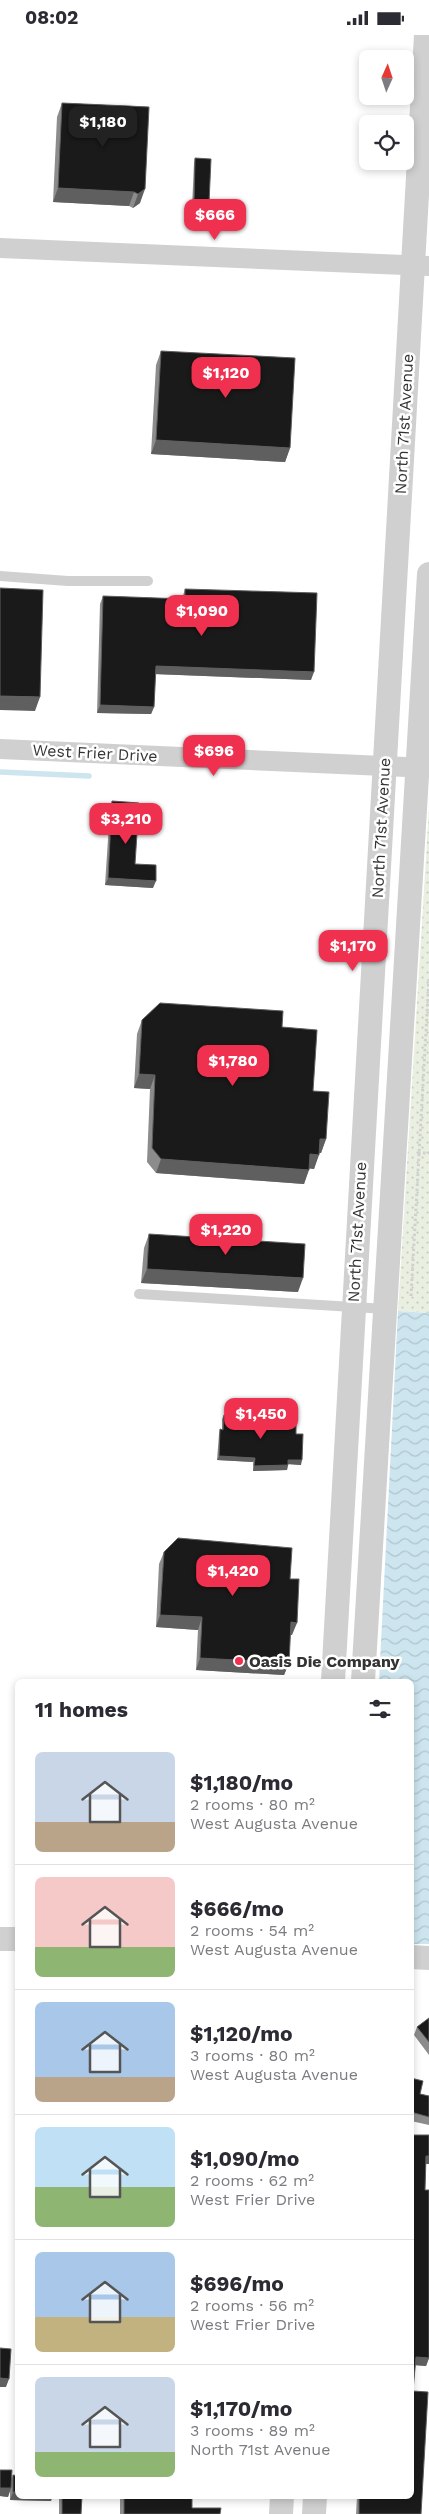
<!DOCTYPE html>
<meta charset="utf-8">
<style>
body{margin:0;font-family:"Work Sans",sans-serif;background:#f2f2f3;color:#2b2b33;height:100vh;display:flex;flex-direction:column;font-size:19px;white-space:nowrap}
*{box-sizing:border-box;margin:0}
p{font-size:16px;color:#7c7c81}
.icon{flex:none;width:28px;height:28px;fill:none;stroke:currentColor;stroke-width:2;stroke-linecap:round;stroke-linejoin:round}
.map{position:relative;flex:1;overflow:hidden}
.drawer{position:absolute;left:15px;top:1644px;width:399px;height:820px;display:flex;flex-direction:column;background:#fff;border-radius:8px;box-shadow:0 2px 8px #0003}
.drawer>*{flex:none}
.needle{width:32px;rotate:3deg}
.controls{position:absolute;left:359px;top:15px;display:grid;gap:10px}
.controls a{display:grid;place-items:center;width:55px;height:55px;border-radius:8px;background:#fff;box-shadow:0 2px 8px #0003;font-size:25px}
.price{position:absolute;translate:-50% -42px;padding:0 11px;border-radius:10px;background:#ef304f;color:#fff;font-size:16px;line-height:32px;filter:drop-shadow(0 1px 2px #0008)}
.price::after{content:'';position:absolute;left:50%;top:30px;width:15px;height:11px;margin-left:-8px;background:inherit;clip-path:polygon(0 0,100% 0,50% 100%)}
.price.current{background:#222;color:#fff}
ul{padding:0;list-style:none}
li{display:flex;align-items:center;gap:15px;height:125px;padding:0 20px}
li+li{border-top:1px solid #e1e1e2}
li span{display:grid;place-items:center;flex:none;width:140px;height:100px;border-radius:8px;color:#555}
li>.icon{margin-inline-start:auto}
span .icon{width:60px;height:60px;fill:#fffc;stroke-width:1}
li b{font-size:21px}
h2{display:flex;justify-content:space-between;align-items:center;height:60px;padding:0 20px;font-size:21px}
.status{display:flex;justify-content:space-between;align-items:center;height:35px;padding:0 25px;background:#fff;direction:ltr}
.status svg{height:14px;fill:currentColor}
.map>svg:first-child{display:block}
</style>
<div class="status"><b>08:02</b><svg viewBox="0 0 49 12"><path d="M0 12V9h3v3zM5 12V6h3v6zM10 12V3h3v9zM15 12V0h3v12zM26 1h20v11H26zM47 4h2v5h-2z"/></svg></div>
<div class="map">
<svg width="429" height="2479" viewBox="0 0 429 2479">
<defs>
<pattern id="park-dots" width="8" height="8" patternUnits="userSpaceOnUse" patternTransform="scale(1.25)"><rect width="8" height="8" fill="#eaf0e1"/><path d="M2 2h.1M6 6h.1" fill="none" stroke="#c9cec2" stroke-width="1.8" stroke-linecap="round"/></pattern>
<pattern id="water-waves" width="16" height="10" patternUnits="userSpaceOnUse" patternTransform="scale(1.25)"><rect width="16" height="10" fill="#cde5ef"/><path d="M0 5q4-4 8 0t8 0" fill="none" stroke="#b0c5cd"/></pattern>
</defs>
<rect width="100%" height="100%" fill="#fff"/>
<path fill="url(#park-dots)" d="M429 773V1278L398 1276Z"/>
<path fill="url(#water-waves)" d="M398 1276 429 1278V1909H411V1646H379Z"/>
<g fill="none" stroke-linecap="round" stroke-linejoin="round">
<path stroke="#cde5ef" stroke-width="5.5" d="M0 737 89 741"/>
<g stroke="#d0d0d0" stroke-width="3" stroke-dasharray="2.5 2.5" stroke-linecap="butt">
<path d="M418 1118H429"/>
<path d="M411 1261 429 943"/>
</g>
<g stroke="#d0d0d0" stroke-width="10">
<path d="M0 541 68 546H148"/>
<path d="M139 1259 386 1274"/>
</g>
<g stroke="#d0d0d0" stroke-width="20">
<path d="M0 213 429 231"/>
<path d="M0 714 429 733"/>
</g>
<g stroke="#d0d0d0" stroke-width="24">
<path d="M333 1646 426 0"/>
<path d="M363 1646 429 539"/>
<path d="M0 1904H18"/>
<path d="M411 1922 429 1923"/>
<path d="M281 2479 282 2461"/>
<path d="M314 2479 315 2461"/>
</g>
</g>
<g fill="#8c8c8c">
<path d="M62 68 149 72 140 168 133 173 129 171 53 167 57 82Z"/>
<path d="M195 123 208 172H192L194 128Z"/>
<path d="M161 316 290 413 285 427 151 419 156 330Z"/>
<path d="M185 554 311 645 155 639 154 672 151 679 97 678 100 569 103 561 182 564Z"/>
<path d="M112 766 135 829 153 853 105 850 110 773Z"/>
<path d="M142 985 282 992 313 1056 326 1104 321 1118H319L314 1134 309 1133 304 1149 156 1138 147 1127 150 1054 134 1053 137 999Z"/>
<path d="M149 1199 298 1257 141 1248 144 1213Z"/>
<path d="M224 1380 296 1399 301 1430 288 1429 287 1435 253 1436V1427L217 1425 219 1399 220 1394H222V1384Z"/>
<path d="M164 1517 290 1544 292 1600H290L289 1628 284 1640 196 1635 198 1595 156 1592 159 1529Z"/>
<path d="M429 1983V2020L414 2000 417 1992Z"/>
<path d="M411 2043 420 2059 429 2061V2090L411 2086Z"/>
<path d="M411 2100 426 2129 425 2155 429 2323 426 2331 415 2330 413 2356 421 2479H356L357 2461H411Z"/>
<path d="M0 2435 11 2446 13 2440 51 2466 10 2465V2455L8 2462 0 2461Z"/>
<path d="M60 2461H82L81 2479H59V2463Z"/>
<path d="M120 2461H192V2473L220 2479H120Z"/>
</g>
<g fill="#5f5f5f">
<path d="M58 153 134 157 129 171 53 167Z"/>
<path d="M145 154 140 168 133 173 138 159Z"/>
<path d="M194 167 209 168 208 172H192Z"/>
<path d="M156 405 290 413 285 427 151 419Z"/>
<path d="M156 631 314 637 311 645 153 639Z"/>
<path d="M0 661 40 662 35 676 0 675Z"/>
<path d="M100 670 154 672 151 679 97 678Z"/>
<path d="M108 843 156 846 153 853 105 850Z"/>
<path d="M139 1039 155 1040 150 1054 134 1053Z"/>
<path d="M320 1104H326L321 1118H315Z"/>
<path d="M310 1119 319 1120 314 1134 305 1133Z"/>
<path d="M161 1124 309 1135 304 1149 156 1138Z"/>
<path d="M147 1234 303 1243 298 1257 141 1248Z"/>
<path d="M219 1421 255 1423 253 1427 217 1425Z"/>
<path d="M288 1425H302L301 1430 287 1429Z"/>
<path d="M288 1430 287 1435 253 1436 254 1431Z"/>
<path d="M160 1580 202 1582 198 1595 156 1592Z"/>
<path d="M291 1587 297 1588 292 1600H286Z"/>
<path d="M200 1623 289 1628 284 1640 196 1635Z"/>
<path d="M426 2121H429V2129H423Z"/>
<path d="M416 2322 429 2323 426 2331 413 2330Z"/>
<path d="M0 2343 9 2344 6 2352H0Z"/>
<path d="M0 2453H11L8 2462 0 2461Z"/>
<path d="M13 2457H18V2461H53L51 2466 10 2465Z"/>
</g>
<g fill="#1a1a1a" stroke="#5f5f5f">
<path d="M62 68 149 72 145 154 138 159 134 157 58 153Z"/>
<path d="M195 123 211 124 209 168 194 167Z"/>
<path d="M161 316 295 323 290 413 156 405Z"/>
<path d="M0 553 43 555 40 662 0 661Z"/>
<path d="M185 554 317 558 314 637 156 631 154 672 100 670 103 561 185 564Z"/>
<path d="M112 766 139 768 135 829 156 830V846L108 843Z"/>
<path d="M160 968 283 976 282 992 317 995 313 1056 329 1057 326 1104H320L319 1120 310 1119 309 1135 161 1124 152 1113 155 1040 139 1039 142 985Z"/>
<path d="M149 1199 305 1209 303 1243 147 1234Z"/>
<path d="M224 1380 296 1384V1399H303L302 1425H288V1430L254 1431 255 1423 219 1421 220 1394 223 1395Z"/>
<path d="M178 1503 292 1513 290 1544H299L297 1588 291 1587 289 1628 200 1623 202 1582 160 1580 164 1517Z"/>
<path d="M429 1983V2007L417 1992Z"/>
<path d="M411 2043 423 2046 420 2059 429 2061V2082L411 2077Z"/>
<path d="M411 2100H429V2121H426L425 2155H429V2323L416 2322 413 2356 428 2357 421 2479H359V2461H411Z"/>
<path d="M0 2313 11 2314 9 2344 0 2343Z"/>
<path d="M0 2435H12L11 2453H0Z"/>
<path d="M13 2440 18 2441V2457H13Z"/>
<path d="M62 2461H82L81 2479H62Z"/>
<path d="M124 2461H192V2473H221L220 2479H124Z"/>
</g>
<circle fill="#ef304f" stroke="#fff" stroke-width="2" cx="239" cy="1626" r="5"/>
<g text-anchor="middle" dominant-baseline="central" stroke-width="5" stroke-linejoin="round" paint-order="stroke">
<g font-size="16" fill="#333" stroke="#fff">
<text transform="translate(404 389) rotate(-87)">North 71st Avenue</text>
<text transform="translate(95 718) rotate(3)">West Frier Drive</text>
<text transform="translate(381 793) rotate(-87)">North 71st Avenue</text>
<text transform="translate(357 1197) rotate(-87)">North 71st Avenue</text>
</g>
<g font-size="16" font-weight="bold" fill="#333" stroke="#fff" text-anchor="start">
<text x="249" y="1626">Oasis Die Company</text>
</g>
</g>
</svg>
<div class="controls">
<a><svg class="needle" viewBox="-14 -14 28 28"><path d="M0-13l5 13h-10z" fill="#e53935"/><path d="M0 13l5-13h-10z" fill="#7c7c81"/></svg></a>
<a><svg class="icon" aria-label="locate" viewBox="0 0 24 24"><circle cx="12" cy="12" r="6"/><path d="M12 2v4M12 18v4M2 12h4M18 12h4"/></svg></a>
</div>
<b class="price current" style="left:103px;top:113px">$1,180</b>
<b class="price" style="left:215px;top:206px">$666</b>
<b class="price" style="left:226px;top:364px">$1,120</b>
<b class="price" style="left:202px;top:602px">$1,090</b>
<b class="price" style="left:214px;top:742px">$696</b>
<b class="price" style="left:126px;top:810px">$3,210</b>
<b class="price" style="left:353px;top:937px">$1,170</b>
<b class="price" style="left:233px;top:1052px">$1,780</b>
<b class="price" style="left:226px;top:1221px">$1,220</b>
<b class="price" style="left:261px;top:1405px">$1,450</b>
<b class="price" style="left:233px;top:1562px">$1,420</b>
<section class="drawer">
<h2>11 homes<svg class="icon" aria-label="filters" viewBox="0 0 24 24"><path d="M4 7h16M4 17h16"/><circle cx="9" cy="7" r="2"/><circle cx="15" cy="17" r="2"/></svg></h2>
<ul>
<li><span style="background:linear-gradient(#c9d6e8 70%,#b9a48a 0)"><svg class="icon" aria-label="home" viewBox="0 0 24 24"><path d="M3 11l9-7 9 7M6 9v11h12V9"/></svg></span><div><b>$1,180/mo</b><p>2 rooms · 80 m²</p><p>West Augusta Avenue</p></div></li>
<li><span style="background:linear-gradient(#f6c9c9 70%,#8fb573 0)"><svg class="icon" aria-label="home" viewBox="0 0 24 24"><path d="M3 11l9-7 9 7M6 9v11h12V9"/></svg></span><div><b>$666/mo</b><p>2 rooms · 54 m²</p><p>West Augusta Avenue</p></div></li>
<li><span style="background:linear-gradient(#a9c7e8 75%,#b9a48a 0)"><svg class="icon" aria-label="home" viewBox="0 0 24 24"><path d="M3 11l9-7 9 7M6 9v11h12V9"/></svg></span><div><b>$1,120/mo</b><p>3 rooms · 80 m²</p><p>West Augusta Avenue</p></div></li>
<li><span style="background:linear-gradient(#bfe0f5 60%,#8fb573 0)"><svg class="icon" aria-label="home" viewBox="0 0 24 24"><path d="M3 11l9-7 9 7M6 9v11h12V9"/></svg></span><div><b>$1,090/mo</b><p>2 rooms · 62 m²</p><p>West Frier Drive</p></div></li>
<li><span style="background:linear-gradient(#a9c7e8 65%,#c2b280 0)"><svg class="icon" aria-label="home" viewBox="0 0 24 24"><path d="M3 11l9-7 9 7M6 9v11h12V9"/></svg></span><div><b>$696/mo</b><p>2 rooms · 56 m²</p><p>West Frier Drive</p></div></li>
<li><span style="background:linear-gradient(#c9d6e8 75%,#8fb573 0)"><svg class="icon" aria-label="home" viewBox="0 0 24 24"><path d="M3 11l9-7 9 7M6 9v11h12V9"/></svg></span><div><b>$1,170/mo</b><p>3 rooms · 89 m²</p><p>North 71st Avenue</p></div></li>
</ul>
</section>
</div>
